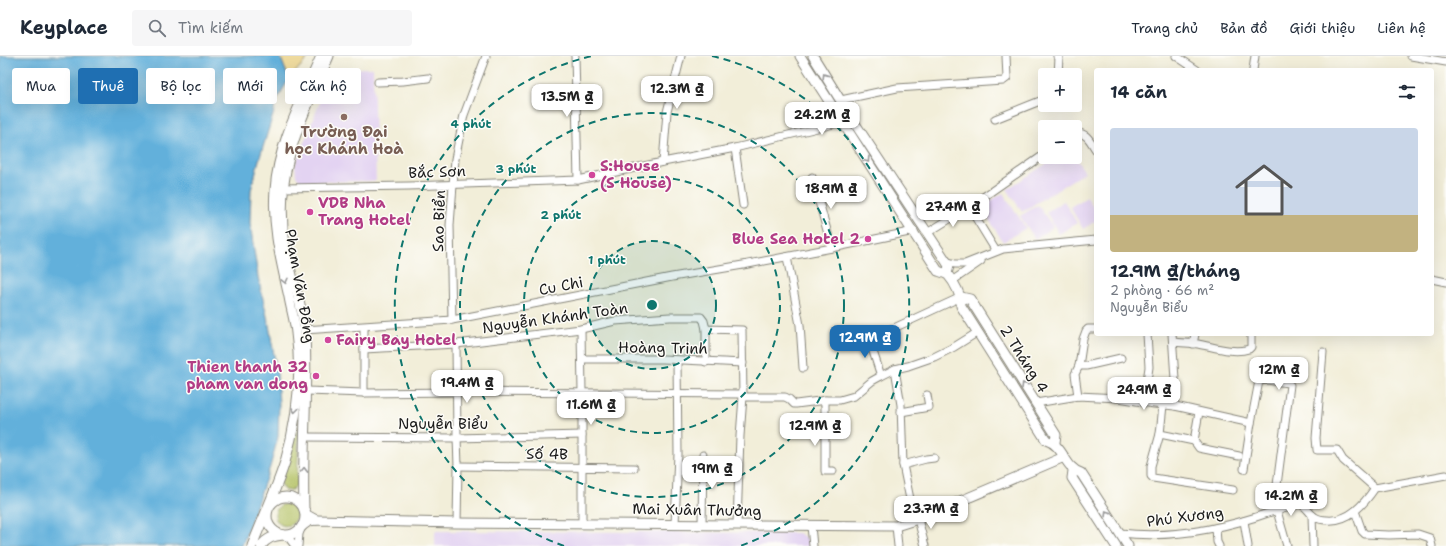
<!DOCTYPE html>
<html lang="vi">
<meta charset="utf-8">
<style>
body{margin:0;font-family:"Shantell Sans",sans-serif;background:#f6f6f7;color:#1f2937;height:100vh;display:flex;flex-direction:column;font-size:15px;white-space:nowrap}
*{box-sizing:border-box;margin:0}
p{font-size:13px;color:#747a83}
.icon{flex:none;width:22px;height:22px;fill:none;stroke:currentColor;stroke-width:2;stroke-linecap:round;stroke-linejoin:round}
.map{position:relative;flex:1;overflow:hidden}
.side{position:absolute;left:1094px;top:12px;width:340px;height:268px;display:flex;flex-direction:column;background:#fff;border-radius:4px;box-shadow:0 4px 16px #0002}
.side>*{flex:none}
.top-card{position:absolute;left:12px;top:12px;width:380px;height:36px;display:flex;gap:8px}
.controls{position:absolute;left:1038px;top:12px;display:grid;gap:8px}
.controls a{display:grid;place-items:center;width:44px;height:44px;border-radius:4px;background:#fff;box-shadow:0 4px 16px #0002;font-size:20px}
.price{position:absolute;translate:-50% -34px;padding:0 9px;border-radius:8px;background:#fff;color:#222;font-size:13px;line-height:26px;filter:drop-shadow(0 1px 2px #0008)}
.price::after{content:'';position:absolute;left:50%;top:24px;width:12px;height:9px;margin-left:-6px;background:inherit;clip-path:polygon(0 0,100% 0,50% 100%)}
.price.current{background:#1f6fb2;color:#fff}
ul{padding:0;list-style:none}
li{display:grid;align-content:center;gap:8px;height:212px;padding:0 16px}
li+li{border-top:1px solid #e0e1e3}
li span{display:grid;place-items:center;height:124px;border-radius:4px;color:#555}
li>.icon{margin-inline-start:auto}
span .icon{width:72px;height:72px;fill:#fffc;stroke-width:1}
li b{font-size:17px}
h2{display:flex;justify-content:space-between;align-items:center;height:48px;padding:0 16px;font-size:17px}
.chip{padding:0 14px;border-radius:4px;background:#fff;box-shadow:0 4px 16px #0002;font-size:14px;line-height:36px}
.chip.current{background:#1f6fb2;color:#fff}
header{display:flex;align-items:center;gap:24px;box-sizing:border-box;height:56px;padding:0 20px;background:#fff;border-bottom:1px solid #e0e1e3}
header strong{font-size:19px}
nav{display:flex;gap:22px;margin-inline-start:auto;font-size:14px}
.search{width:280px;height:36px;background:#f6f6f7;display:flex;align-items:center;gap:10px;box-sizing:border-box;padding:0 14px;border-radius:4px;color:#747a83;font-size:15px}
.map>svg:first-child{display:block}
</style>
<header>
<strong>Keyplace</strong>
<div class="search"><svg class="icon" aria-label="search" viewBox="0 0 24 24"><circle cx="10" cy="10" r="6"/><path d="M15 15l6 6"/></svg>Tìm kiếm</div>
<nav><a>Trang chủ</a><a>Bản đồ</a><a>Giới thiệu</a><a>Liên hệ</a></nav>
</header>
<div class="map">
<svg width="1446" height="490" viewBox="0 0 1446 490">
<rect width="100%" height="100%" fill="#fdfcf7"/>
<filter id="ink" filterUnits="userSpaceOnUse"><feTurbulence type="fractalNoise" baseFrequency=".025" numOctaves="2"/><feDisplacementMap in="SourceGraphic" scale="8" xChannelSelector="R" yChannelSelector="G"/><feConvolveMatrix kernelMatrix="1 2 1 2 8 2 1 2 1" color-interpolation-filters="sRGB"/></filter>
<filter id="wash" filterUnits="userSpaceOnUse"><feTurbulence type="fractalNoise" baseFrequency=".012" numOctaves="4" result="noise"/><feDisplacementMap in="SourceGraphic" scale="16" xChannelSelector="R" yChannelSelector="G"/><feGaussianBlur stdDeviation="0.9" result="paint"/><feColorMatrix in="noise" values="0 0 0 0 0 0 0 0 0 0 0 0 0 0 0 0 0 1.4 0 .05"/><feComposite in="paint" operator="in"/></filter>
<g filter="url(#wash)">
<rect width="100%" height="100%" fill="#f2eed9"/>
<g fill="#e3d3f2">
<path d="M373 12 376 125 303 126 299 124 296 120 295 109 333 13Z"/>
<path d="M1057 101H1075L1085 116 1022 156 1007 133Z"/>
<path d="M1003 137 1026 172 1003 186 981 151Z"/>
<path d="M1087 141 1096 156V165L1083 173 1070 151Z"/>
<path d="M1064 145 1077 167 1059 178 1046 156Z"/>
<path d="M1038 149 1053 171 1035 183 1020 160Z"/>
<path d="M435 475 798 477 805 481 809 485V490H435Z"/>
</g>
<g fill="#b3c164" stroke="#686e40">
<path d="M297 373 299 374 297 429 291 435 284 434 280 428Z"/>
<circle cx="286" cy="459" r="11"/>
</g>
<path fill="#eeda9e" stroke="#857b5d" d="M280 0H307V3L289 23Z"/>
<path fill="#62b0db" stroke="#3f667c" d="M0 0H280L289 23 276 45 273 59 259 104 251 134 250 167 258 221 269 269 277 317 279 348 278 381 270 411 242 490H0Z"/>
</g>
<g filter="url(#ink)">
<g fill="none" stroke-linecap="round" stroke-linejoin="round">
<defs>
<g id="minor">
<path d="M575 0 578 124"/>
<path d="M1057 0 1059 1 1058 19"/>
<path d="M1176 0 1197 14"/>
<path d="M1411 0 1446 6"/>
<path d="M1253 14 1255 0"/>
<path d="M378 26 403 25 428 22"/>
<path d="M841 44 897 32 1003 25 1007 22 1006 0"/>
<path d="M995 63 1045 43"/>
<path d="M1075 77C1087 76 1090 85 1096 94"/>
<path d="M735 92 743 149"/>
<path d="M663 106 667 56 681 0"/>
<path d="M812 121 832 192"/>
<path d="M282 132 409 130 578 124 663 106 735 92 842 66"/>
<path d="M927 177 969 151"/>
<path d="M996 195 969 151 1045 98"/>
<path d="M787 201 800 269 803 312"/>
<path d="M946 205 955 208H965L1003 193 1096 184"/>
<path d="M1432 223 1446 226"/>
<path d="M952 225 981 205"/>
<path d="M452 264 450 169 455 103 464 59 486 0"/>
<path d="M581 273 582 337V467"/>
<path d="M304 274 452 264 672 221 743 209 832 192 914 175"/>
<path d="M1172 278 1175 323 1174 345 1175 350"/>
<path d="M1173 286C1181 287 1190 287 1198 288 1214 291 1233 298 1249 293L1251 291V278"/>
<path d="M456 288 457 382 458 410 457 467"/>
<path d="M1193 288 1195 278"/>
<path d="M364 293 456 288 581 273 615 265 670 261H701L704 265 706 273 742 274 743 341 740 380 737 469"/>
<path d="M1323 296 1316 382 1317 394H1337L1343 404 1375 432"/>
<path d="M582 303H663L743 307"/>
<path d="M706 306V272"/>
<path d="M1079 310H1086L1121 302"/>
<path d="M895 313 901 349 903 409 912 453 918 463 925 490"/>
<path d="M881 320 868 280 894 272 961 241"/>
<path d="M307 335 364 337 457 336 743 338"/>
<path d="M364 337V271"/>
<path d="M1078 340 1075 318 1079 310 1083 283 1086 275 1088 273H1096"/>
<path d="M743 341H785L789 343 794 348H796L827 344H840L854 340 872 325 881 320 895 313 908 310 934 301 954 291 978 276"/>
<path d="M825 344V415H833"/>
<path d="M1144 346 1149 311 1147 278"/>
<path d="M1036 347 1078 340 1119 342 1154 348 1175 350 1251 367"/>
<path d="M1163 349 1160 378 1151 410V420L1153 422 1233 434"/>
<path d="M901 356 929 351 927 339"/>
<path d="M1160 378 1194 385 1199 356"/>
<path d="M305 381 457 382 582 379"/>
<path d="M1194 385 1199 392 1239 400"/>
<path d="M903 409 926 403 934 402"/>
<path d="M458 410 634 412"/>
<path d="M1244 413 1251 367 1259 325 1267 324 1288 327 1290 329 1277 429"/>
<path d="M1277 455 1287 490"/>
<path d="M1355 455 1362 475 1365 478 1389 479 1418 478 1430 482 1432 490"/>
<path d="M1312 459 1313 490"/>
<path d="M1244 465 1248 490"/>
<path d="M675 468 678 398 677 304"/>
<path d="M702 468 703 399"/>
<path d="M811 470 813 490"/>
<path d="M896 470 898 490"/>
<path d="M1216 472 1217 486 1219 490"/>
<path d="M1120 477C1172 483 1223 473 1271 456 1280 454 1289 452 1298 448 1306 448 1308 457 1315 461 1318 463 1323 464 1327 464 1349 466 1364 448 1375 432L1446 419"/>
<path d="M283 479 289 482 295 490"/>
<path d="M298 490 299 478 302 470"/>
</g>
<g id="major">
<path d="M800 0 938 215C941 216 945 217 948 219 955 227 961 239 961 250L1046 384C1065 390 1063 411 1081 417L1128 490"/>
<path d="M813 0 852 63 946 205 949 210 947 218"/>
<path d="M961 241 970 243 1056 379 1055 386"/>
<path d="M1073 415 1072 422 1116 490"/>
<circle cx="286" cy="460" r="19"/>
<path d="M316 464 307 459 304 453C302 394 308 336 305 277 303 247 289 218 285 188 273 114 301 65 329 0"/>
<path d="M302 470 309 465 316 464 457 467 896 470 918 463 1064 401"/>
<path d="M252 490C263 462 276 434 285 406 297 365 302 319 296 277 295 265 291 253 289 241 281 205 272 171 275 134 278 87 303 43 321 0"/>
<path d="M261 490C267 482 273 480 283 479"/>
</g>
</defs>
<use href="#minor" stroke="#87857a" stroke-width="9"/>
<use href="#major" stroke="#87857a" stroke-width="11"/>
<use href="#minor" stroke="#fff" stroke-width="7"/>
<use href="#major" stroke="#fff" stroke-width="9"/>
</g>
<defs><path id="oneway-chevron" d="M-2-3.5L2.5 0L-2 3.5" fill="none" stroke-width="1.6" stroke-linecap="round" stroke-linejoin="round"/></defs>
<g stroke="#999">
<use href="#oneway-chevron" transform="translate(825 20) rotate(-122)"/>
<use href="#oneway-chevron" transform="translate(867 104) rotate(57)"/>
<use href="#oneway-chevron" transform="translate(285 225) rotate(77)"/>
<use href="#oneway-chevron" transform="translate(1024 329) rotate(-122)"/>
<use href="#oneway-chevron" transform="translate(295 354) rotate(97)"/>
<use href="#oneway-chevron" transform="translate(304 414) rotate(-89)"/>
<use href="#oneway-chevron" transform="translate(1107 457) rotate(-123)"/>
</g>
</g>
<circle cx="652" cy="249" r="64" fill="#0f766e" fill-opacity=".12"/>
<g fill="none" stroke="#0f766e" stroke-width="2" stroke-dasharray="7 5">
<circle cx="652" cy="249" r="64"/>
<circle cx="652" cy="249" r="128"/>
<circle cx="652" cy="249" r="192"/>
<path d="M564 490A256 256 0 0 1 592 0M712 0A256 256 0 0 1 740 490"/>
</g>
<circle fill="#8d6e63" stroke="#fdfcf7" stroke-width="1.5" cx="344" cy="61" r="4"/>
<g fill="#d1479c" stroke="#fdfcf7" stroke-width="1.5">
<circle cx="592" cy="119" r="4"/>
<circle cx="310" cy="156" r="4"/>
<circle cx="868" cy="183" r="4"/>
<circle cx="328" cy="284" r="4"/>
<circle cx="316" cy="320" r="4"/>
</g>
<g text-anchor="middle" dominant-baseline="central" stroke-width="3" stroke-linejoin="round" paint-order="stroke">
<g font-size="15" font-weight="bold" fill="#785e54" stroke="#fdfcf7">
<text x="344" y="76">Trường Đại<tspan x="344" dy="17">học Khánh Hoà</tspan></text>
</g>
<g font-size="15" font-weight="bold" fill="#b23c85" stroke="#fdfcf7" text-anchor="start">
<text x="600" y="110">S:House<tspan x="600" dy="17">(S House)</tspan></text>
<text x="318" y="147">VDB Nha<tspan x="318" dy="17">Trang Hotel</tspan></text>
<text x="860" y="183" text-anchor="end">Blue Sea Hotel 2</text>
<text x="336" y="284">Fairy Bay Hotel</text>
<text x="308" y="311" text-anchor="end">Thien thanh 32<tspan x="308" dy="17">pham van dong</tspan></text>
</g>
<g font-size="15" fill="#1c1c1c" stroke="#fdfcf7">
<text transform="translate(437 116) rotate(-2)">Bắc Sơn</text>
<text transform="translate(439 165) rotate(-88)">Sao Biển</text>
<text transform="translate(300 230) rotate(80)">Phạm Văn Đồng</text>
<text transform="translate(561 230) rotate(-11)">Cu Chi</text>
<text transform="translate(555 262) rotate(-8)">Nguyễn Khánh Toàn</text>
<text transform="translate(663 292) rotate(1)">Hoàng Trinh</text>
<text transform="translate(1024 303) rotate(58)">2 Tháng 4</text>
<text x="443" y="368">Nguyễn Biểu</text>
<text transform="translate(547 398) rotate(1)">Số 4B</text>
<text transform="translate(697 454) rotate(1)">Mai Xuân Thưởng</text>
<text transform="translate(1185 461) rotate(-7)">Phú Xương</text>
</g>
</g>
<circle cx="652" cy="249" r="6" fill="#0f766e" stroke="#fdfcf7" stroke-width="2"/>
<g font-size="12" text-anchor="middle" font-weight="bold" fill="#0f766e" stroke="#fdfcf7" stroke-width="3" stroke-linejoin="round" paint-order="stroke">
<text x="471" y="72">4 phút</text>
<text x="516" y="117">3 phút</text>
<text x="561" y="163">2 phút</text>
<text x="607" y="208">1 phút</text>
</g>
</svg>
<div class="controls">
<a>+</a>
<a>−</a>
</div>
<b class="price" style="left:677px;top:54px">12.3M ₫</b>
<b class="price" style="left:567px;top:62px">13.5M ₫</b>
<b class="price" style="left:822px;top:80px">24.2M ₫</b>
<b class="price" style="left:831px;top:154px">18.9M ₫</b>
<b class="price" style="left:953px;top:172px">27.4M ₫</b>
<b class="price current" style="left:865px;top:303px">12.9M ₫</b>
<b class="price" style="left:1279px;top:335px">12M ₫</b>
<b class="price" style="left:467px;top:348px">19.4M ₫</b>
<b class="price" style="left:1144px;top:355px">24.9M ₫</b>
<b class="price" style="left:591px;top:370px">11.6M ₫</b>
<b class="price" style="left:815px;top:391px">12.9M ₫</b>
<b class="price" style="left:712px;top:434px">19M ₫</b>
<b class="price" style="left:1291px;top:461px">14.2M ₫</b>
<b class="price" style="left:931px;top:474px">23.7M ₫</b>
<div class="top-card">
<a class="chip">Mua</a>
<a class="chip current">Thuê</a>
<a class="chip">Bộ lọc</a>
<a class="chip">Mới</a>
<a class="chip">Căn hộ</a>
</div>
<section class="side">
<h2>14 căn<svg class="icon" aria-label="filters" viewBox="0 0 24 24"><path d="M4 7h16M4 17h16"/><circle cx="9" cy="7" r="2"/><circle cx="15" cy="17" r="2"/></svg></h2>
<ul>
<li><span style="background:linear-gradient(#c9d6e8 70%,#c2b280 0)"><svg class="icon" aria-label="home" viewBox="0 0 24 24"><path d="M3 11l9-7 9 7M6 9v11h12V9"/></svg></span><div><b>12.9M ₫/tháng</b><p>2 phòng · 66 m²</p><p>Nguyễn Biểu</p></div></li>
</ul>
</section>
</div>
